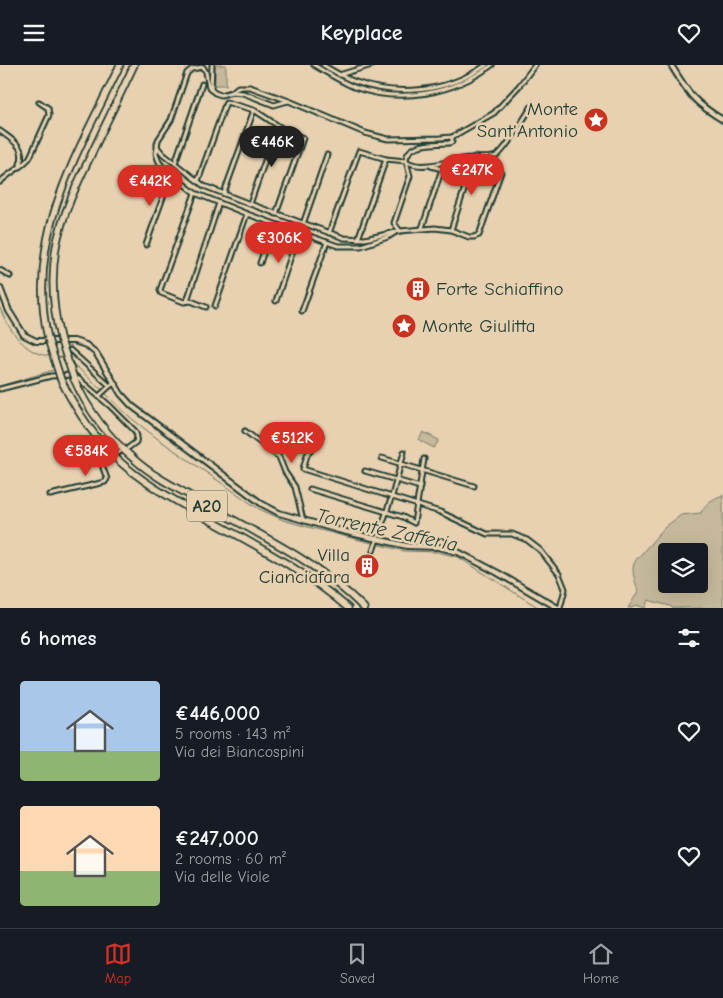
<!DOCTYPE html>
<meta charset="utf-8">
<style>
body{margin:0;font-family:"Comic Neue",sans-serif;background:#242831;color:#f1f3f6;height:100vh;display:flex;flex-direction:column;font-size:19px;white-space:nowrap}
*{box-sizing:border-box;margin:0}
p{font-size:16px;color:#9ea1a6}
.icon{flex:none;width:28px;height:28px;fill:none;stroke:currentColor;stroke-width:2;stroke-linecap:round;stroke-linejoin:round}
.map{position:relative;height:543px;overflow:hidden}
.details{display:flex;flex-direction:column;background:#171b24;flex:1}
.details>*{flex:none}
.tools{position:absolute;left:658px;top:478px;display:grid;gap:10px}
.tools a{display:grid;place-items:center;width:50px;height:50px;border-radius:5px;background:#171b24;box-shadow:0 5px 20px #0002;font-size:25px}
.price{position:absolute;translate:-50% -42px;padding:0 11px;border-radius:18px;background:#d93025;color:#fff;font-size:16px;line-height:32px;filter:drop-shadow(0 1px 2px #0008)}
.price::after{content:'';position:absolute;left:50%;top:30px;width:15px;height:11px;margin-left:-8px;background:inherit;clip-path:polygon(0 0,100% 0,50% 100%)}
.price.active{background:#222;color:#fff}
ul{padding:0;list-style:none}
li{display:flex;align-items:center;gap:15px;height:125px;padding:0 20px}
li span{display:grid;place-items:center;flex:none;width:140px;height:100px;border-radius:5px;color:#555}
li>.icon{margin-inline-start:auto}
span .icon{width:60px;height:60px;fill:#fffc;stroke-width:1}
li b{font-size:21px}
h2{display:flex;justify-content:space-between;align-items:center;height:60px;padding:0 20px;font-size:21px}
header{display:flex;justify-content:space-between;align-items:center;height:65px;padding:0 20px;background:#171b24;font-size:22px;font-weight:700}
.tabs{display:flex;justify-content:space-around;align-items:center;height:70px;border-top:1px solid #363941;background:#171b24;font-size:14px;color:#9ea1a6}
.tabs a{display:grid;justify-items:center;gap:2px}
.tabs .active{color:#d93025}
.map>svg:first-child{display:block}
</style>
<header><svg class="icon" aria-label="menu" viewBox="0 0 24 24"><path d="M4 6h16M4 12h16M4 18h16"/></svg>Keyplace<svg class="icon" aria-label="heart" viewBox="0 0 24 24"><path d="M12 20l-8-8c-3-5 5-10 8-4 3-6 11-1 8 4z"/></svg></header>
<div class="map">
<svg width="723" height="543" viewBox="0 0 723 543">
<rect width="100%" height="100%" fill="#e7d1b0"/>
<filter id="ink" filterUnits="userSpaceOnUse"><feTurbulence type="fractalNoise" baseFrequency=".02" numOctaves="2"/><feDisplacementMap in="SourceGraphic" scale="10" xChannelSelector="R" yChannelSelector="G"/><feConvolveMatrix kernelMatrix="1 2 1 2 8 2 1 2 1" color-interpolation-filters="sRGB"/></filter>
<g filter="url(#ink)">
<g fill="#c6b99b" stroke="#727b68" fill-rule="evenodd">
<rect x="215" y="0" width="11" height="20"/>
<path d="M423 367 439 375 434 383 419 375Z"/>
<path d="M723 430V543H673L670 541 648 535 645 543 636 540 632 543H628L638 527C636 516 629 505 636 495L665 462 681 450 701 448C704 439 714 433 723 430ZM666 486H699V519H666Z"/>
</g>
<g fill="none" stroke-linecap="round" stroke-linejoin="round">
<g stroke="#687361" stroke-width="1">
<path d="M0 243C8 264 26 291 51 291"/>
<path d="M57 292 65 293"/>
<path d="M71 297 77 302"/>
<path d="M73 302H77L102 325"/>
<path d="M0 321 54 305"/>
<path d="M105 328 131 353 158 374 259 444 283 455 308 462 404 486 438 487 458 492 539 543"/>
</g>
<defs>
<g id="minor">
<path d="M314 0C327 8 340 16 354 22 401 39 453 29 492 0"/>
<path d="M323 0C333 6 343 12 353 16 397 33 448 27 486 0"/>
<path d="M203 2 206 7 209 23 215 28 221 30 232 27 238 22H250L289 36 365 68 388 74 440 73 452 72 494 48 519 21 535 0"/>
<path d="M203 2 192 4 187 8 171 55 158 75 156 89 159 97 164 103 195 128 247 149 338 181H361L388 172 396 167"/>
<path d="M339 10 372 0"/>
<path d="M211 25 212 0"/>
<path d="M232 27 243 28 274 40 288 36"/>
<path d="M0 66C12 75 27 82 20 99"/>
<path d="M452 72V77L449 78C435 79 406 77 406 96 421 107 452 94 470 93 479 92 488 94 496 91 505 87 525 51 532 41"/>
<path d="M157 79 158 83 163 89 204 121 250 139 344 173 365 174 400 166 435 163 451 165 469 172H474L479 170 501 107 499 103 475 92 451 165"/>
<path d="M175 98 202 19"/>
<path d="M198 116 226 37 254 45 283 64 303 73 276 149"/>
<path d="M0 117C8 109 26 99 30 92L49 50 48 43 39 37"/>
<path d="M195 128 160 225 161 228 184 237 191 236 206 242"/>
<path d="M224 128 254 45"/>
<path d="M250 139 277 61"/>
<path d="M303 159 327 90"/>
<path d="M422 163 442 104 431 101"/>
<path d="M329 168 359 86 386 94 406 96 410 111 394 158 400 166"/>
<path d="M358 174 386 94"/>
<path d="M146 180 171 110"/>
<path d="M260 198 273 159"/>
<path d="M0 205 10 211"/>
<path d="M187 236 219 138"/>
<path d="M276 236 299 167"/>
<path d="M215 241 247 149"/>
<path d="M302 246 327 177"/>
<path d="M70 285 110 321"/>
<path d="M0 324 51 311 74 310 110 341 135 366 137 371 136 377 128 383"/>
<path d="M99 331 113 318"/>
<path d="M245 366 279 392 285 407 295 422 303 455"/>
<path d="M321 371 307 390 303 404 440 447 487 469H512L527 475 540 485 559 509 565 524 560 543"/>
<path d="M116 389 120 387"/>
<path d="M382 393 474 421"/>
<path d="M365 406 420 422"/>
<path d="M310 424 403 452 414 458 424 394"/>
<path d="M50 430 105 417 107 414 103 403V395L108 393"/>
<path d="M373 486 392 431 404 387"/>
</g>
<g id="tertiary">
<path d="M671 0C689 29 693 37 723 55"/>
<path d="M0 223 9 246 24 270 36 276H74L86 280 96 288 121 329 132 341 262 439 279 448 338 465 407 481 439 482 458 487 498 508 558 543"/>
</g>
<g id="motorway">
<path d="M60 273C53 244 51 212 56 182 62 150 77 119 91 90 105 60 120 30 134 0"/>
<path d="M48 274C25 170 77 90 120 0"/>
<path d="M74 314C88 345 109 373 135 395 153 411 175 422 196 434 253 467 317 495 364 543"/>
<path d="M61 315C76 345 93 372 118 395 142 417 169 432 197 448 249 477 304 504 348 543"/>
</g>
</defs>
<use href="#minor" stroke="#1f3d34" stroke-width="7"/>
<use href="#tertiary" stroke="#1f3d34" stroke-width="8"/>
<use href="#motorway" stroke="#1f3d34" stroke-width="9"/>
<use href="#minor" stroke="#e7d1b0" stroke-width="3"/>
<use href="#tertiary" stroke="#e7d1b0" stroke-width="4"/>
<use href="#motorway" stroke="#e7d1b0" stroke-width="5.5"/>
<defs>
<g id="motorway-bridge">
<path d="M60 273 74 314"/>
<path d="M48 274 61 315"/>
</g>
</defs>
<use href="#motorway-bridge" stroke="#1f3d34" stroke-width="9" stroke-linecap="butt"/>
<use href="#motorway-bridge" stroke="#e7d1b0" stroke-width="5.5"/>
</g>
</g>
<defs>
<symbol id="sight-disc" viewBox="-11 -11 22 22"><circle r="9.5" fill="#c8321e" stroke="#e7d1b0"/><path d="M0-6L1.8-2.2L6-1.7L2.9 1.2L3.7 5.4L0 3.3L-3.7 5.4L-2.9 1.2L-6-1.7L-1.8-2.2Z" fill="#fff"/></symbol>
<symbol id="building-disc" viewBox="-11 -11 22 22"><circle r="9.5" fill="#c8321e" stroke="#e7d1b0"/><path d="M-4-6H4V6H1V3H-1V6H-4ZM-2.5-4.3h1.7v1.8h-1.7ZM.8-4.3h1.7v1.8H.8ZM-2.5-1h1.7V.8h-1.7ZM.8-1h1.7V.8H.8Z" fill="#fff"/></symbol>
</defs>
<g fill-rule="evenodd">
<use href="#sight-disc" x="582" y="41" width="28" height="28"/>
<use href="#building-disc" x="404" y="210" width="28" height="28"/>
<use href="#sight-disc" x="390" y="247" width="28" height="28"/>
<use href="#building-disc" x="353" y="487" width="28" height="28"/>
</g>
<g text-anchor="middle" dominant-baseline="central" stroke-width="5" stroke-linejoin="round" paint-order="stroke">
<rect fill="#e7d1b0" stroke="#5b6959" stroke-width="1" x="187" y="425.5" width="40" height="31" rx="4"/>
<g font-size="18" font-weight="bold" fill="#1f3d34">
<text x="207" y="441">A20</text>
</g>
<g font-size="19" fill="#1f3d34" stroke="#e7d1b0" text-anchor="end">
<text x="578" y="44">Monte<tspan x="578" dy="22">Sant'Antonio</tspan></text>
<text x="436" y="224" text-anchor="start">Forte Schiaffino</text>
<text x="422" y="261" text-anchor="start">Monte Giulitta</text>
<text x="350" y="490">Villa<tspan x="350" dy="22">Cianciafara</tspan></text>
</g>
<g font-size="20" font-style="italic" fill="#2b463c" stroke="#e7d1b0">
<text transform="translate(387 465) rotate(12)">Torrente Zafferia</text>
</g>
</g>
</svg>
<div class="tools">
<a><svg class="icon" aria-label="layers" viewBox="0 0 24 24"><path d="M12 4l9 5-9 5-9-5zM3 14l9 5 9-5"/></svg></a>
</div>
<b class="price active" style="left:272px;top:103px">€446K</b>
<b class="price" style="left:472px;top:131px">€247K</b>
<b class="price" style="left:150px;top:142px">€442K</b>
<b class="price" style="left:279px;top:199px">€306K</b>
<b class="price" style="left:292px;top:399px">€512K</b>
<b class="price" style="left:86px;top:412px">€584K</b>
</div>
<section class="details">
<h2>6 homes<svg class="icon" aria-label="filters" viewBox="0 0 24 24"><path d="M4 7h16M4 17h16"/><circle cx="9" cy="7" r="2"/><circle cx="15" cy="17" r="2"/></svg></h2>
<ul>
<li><span style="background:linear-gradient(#a9c7e8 70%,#8fb573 0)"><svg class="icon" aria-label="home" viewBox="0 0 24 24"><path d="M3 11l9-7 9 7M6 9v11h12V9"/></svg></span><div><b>€446,000</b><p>5 rooms · 143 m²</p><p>Via dei Biancospini</p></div><svg class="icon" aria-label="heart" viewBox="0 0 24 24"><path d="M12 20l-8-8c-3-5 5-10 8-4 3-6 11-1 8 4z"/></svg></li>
<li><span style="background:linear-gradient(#ffd9b3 65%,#8fb573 0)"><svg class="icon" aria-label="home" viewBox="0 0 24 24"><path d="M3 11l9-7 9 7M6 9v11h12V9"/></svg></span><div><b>€247,000</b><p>2 rooms · 60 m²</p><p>Via delle Viole</p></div><svg class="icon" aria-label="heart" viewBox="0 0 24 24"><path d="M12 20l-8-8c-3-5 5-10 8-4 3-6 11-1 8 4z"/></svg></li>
</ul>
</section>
<nav class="tabs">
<a class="active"><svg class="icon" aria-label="map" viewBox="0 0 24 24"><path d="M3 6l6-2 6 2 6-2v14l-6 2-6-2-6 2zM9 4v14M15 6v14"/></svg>Map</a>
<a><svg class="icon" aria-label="saved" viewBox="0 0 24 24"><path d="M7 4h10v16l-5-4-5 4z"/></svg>Saved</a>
<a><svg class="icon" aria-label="home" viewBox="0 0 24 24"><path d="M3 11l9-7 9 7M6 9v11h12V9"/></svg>Home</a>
</nav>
